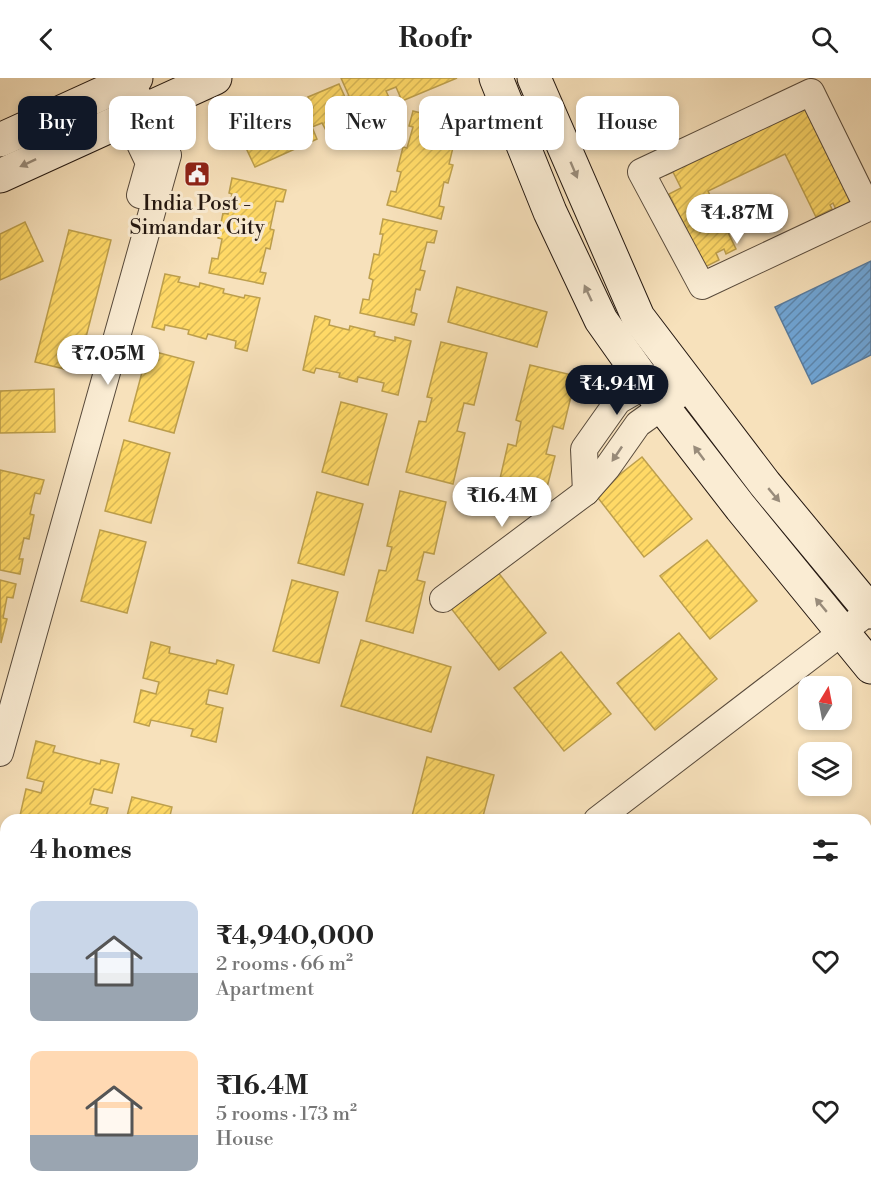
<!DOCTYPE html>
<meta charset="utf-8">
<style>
body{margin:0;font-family:"Libre Bodoni",serif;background:#f6f6f6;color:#222;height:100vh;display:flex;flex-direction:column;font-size:22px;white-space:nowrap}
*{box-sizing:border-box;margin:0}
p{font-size:20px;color:#767676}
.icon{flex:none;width:33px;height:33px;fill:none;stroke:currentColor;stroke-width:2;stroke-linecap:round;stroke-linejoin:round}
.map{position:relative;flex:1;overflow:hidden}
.sheet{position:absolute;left:0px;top:736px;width:872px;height:386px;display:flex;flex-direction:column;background:#fff;border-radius:18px 18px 0 0;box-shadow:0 3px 9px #0003}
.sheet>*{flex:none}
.banner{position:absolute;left:18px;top:18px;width:836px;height:54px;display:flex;gap:12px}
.needle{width:39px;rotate:10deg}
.tools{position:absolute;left:798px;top:598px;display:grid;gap:12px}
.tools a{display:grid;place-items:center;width:54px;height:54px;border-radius:12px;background:#fff;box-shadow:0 3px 9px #0003;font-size:30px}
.price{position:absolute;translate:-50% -51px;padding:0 14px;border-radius:21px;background:#fff;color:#222;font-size:20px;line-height:39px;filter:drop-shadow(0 2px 3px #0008)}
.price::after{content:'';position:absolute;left:50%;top:36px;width:18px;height:14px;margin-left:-9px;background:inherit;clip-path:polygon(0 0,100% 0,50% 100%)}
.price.on{background:#111827;color:#fff}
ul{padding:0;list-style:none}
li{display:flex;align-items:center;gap:18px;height:150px;padding:0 30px}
li span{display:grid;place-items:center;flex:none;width:168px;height:120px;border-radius:12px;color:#555}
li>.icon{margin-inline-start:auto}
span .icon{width:72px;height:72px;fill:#fffc;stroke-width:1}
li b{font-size:26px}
h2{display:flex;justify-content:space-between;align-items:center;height:72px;padding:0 30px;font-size:26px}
.chip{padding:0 21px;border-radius:12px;background:#fff;box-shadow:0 3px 9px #0003;font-size:21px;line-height:54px}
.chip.on{background:#111827;color:#fff}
header{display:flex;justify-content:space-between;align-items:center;height:78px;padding:0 30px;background:#fff;font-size:27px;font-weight:700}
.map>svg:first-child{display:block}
</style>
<header><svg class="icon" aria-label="back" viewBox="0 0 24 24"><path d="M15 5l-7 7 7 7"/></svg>Roofr<svg class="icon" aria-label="search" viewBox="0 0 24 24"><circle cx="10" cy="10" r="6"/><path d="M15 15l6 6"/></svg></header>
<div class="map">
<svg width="871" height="1121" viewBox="0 0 871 1121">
<defs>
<pattern id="homes-hatch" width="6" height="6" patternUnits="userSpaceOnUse" patternTransform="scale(1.5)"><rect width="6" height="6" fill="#ffd966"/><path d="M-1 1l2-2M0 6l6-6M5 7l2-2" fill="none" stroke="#daba57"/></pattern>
<pattern id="schools-hatch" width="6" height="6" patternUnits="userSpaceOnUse" patternTransform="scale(1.5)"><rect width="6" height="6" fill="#6fa8dc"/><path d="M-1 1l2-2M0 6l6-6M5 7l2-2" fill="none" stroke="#5b88b1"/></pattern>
</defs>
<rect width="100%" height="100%" fill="#f7e1bb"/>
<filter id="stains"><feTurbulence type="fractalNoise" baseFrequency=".00333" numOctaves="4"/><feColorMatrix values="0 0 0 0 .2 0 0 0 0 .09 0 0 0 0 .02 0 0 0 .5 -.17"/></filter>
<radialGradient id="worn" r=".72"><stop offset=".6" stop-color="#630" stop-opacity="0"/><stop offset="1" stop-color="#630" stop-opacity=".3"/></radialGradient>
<g fill="url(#homes-hatch)" stroke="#bd9f4c" stroke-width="1.5">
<path d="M341 0H457L402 23 396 9 386 13 393 28 361 42 356 28 354 29 361 43 329 58 322 45 312 49 317 61 255 89 237 51 297 24 302 35 313 30 308 19 339 6 345 19 349 18Z"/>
<path d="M807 20 857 124 837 134 833 125 830 127 832 131 816 139 785 76 708 113 736 171 726 176 724 171 716 175 719 182 705 189 669 116 681 110 673 94 666 97 662 89Z"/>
<path d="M413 33 466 46 463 59 456 57 449 86 453 87 448 105 444 104 439 128 444 129 441 141 387 127 391 113 396 114 401 94 397 93 403 69 407 70 413 49 409 48Z"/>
<path d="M232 100 286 112 283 124 276 123 270 151 274 152 270 171 266 170 260 194 266 195 263 206 209 195 212 180 218 181 222 161 218 160 223 135 228 136 232 116 229 115Z"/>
<path d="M383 141 437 153 434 165 427 164 420 192 425 193 420 212 416 211 411 234 417 236 414 247 360 235 363 221 369 222 373 202 369 200 374 176 379 177 383 156H380Z"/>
<path d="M25 144 43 183 0 202V156Z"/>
<path d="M69 152 111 162 77 294 35 284Z"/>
<path d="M165 196 180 199 178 204 199 209 200 205 224 211 223 215 244 220 245 217 260 220 247 273 235 270 236 263 208 256 206 261 188 256 189 252 165 247 164 252 152 249Z"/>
<path d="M457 209 547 234 537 269 448 244Z"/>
<path d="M315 238 330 242 329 247 349 252 350 248 375 254 374 258 395 263V259L411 263 398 317 382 313 384 305 358 299 357 304 339 299 340 295 316 290 314 295 303 292Z"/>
<path d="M441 264 487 275 474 327 464 325 457 353 465 355 453 406 406 394 419 343 426 344 432 320 427 319Z"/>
<path d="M148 272 194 284 174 355 129 343Z"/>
<path d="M530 287 576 298 563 351 553 348 546 376 555 378 542 429 496 418 508 366 516 368 521 344 516 342Z"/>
<path d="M54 311 55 354 0 355V313Z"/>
<path d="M341 324 387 336 368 407 322 394Z"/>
<path d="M124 362 170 375 151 445 105 433Z"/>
<path d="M642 379 692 441 644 479 595 416Z"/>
<path d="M0 392 44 402 40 416 35 415 30 436 34 437 29 461 24 460 19 481H23L20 496 0 492Z"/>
<path d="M400 413 446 424 434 476 424 474 417 502 425 504 413 555 366 543 379 492 386 493 392 469 387 468Z"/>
<path d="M317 414 363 426 344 497 298 485Z"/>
<path d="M100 452 146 464 127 535 81 523Z"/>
<path d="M707 462 757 523 710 561 660 498Z"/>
<path d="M497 493 546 555 499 592 450 529Z"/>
<path d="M0 502 16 506 13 520 7 519 3 540 7 541 1 565Z"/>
<path d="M292 502 338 514 319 585 273 573Z"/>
<path d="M679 555 717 601 655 652 617 605Z"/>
<path d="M361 562 451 589 431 654 341 628Z"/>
<path d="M151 564 170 569 169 575 216 586 217 582 234 587 227 616 209 612 206 626 223 630 216 664 191 658 193 651 151 642 149 648 134 644 141 612 156 616 159 604 143 600Z"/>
<path d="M561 574 611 636 564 673 514 610Z"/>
<path d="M36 663 55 668 53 674 100 686 101 682 119 686 112 715 94 711 90 726 108 730 105 742H19L26 711 41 715 44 704 27 700Z"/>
<path d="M427 679 494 697 482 742H411Z"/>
<path d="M132 719 172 729 169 742H126Z"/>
</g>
<path fill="url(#schools-hatch)" stroke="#587c9f" stroke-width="1.5" d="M871 183V277L812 306 775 229Z"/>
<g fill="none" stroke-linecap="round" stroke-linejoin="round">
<defs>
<path id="lane" d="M0 768 6 770"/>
<g id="street">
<path d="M120 24 149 85 140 117"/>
<path d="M868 130 811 14 641 94 702 208 868 130 871 128"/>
<path d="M586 414 584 371 618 323 663 297"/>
<path d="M443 521 586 414 607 390 638 346 690 309"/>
<path d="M0 675 168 77 137 16"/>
<path d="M597 742 871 532"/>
<path d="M0 952 6 957"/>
<path d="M171 1116 175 1121"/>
<path d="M379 1116 381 1121"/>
<path d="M458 1116 460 1121"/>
<path d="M633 1116 634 1121"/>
<path d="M676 1116 677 1121"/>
<path d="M103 1121 110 1116"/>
</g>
<g id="secondary">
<path d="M496 0 550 134 601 242 659 324 741 430 871 589"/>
<path d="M534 0 638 239 765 406 871 534"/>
<path d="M0 62 136 0"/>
<path d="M0 98 215 0"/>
</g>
</defs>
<use href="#lane" stroke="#584a3b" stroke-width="16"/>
<use href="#street" stroke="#584a3b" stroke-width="28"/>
<use href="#secondary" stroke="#231710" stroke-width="35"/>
<use href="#lane" stroke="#faecd3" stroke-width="14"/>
<use href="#street" stroke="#faecd3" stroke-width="26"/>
<use href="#secondary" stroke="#faecd3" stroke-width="33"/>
</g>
<defs><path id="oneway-solid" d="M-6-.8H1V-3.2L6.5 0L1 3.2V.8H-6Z" transform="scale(1.5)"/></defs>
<g fill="#998c7b">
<use href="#oneway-solid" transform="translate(28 85) rotate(155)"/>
<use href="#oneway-solid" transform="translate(574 92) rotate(67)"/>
<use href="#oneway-solid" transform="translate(588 215) rotate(-115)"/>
<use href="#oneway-solid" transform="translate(699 375) rotate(-127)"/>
<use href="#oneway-solid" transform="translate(617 376) rotate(124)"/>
<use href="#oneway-solid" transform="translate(774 417) rotate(50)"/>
<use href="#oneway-solid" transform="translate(821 527) rotate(-130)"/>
</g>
<defs>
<symbol id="civic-square" viewBox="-11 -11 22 22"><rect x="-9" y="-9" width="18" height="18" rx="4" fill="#8f2418" stroke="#faecd3"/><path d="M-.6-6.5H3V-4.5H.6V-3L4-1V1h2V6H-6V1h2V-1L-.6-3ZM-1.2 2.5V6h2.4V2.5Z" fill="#fff"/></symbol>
</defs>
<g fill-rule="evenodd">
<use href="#civic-square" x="182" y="81" width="30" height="30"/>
</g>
<g text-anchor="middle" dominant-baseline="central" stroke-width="6" stroke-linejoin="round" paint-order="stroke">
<g font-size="21" fill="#231710" stroke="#faecd3">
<text x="197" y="126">India Post -<tspan x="197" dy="24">Simandar City</tspan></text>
</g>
</g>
<rect width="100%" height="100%" filter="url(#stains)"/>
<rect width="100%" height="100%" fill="url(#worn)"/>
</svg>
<div class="tools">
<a><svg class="needle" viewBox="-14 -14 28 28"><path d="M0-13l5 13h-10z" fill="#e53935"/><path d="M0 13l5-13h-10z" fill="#767676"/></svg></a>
<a><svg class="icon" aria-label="layers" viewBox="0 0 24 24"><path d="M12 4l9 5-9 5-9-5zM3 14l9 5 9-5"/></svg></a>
</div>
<b class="price" style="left:737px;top:167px">₹4.87M</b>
<b class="price" style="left:108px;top:308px">₹7.05M</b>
<b class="price on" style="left:617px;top:338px">₹4.94M</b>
<b class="price" style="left:502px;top:450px">₹16.4M</b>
<div class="banner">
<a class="chip on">Buy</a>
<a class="chip">Rent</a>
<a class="chip">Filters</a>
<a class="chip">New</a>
<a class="chip">Apartment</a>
<a class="chip">House</a>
</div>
<section class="sheet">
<h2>4 homes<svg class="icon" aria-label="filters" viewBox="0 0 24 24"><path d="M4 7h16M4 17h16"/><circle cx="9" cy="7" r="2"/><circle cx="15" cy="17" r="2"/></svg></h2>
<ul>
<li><span style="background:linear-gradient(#c9d6e8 60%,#9aa5b1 0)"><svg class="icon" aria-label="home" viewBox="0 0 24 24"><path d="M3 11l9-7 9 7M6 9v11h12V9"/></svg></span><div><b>₹4,940,000</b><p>2 rooms · 66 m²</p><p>Apartment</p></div><svg class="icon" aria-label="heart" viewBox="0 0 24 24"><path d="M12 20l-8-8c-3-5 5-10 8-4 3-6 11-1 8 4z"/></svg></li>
<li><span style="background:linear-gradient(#ffd9b3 70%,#9aa5b1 0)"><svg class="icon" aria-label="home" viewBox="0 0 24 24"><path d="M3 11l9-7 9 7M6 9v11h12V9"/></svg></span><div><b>₹16.4M</b><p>5 rooms · 173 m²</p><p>House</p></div><svg class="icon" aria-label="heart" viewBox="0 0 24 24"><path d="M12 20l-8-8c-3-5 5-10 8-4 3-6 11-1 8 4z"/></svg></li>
</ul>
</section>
</div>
